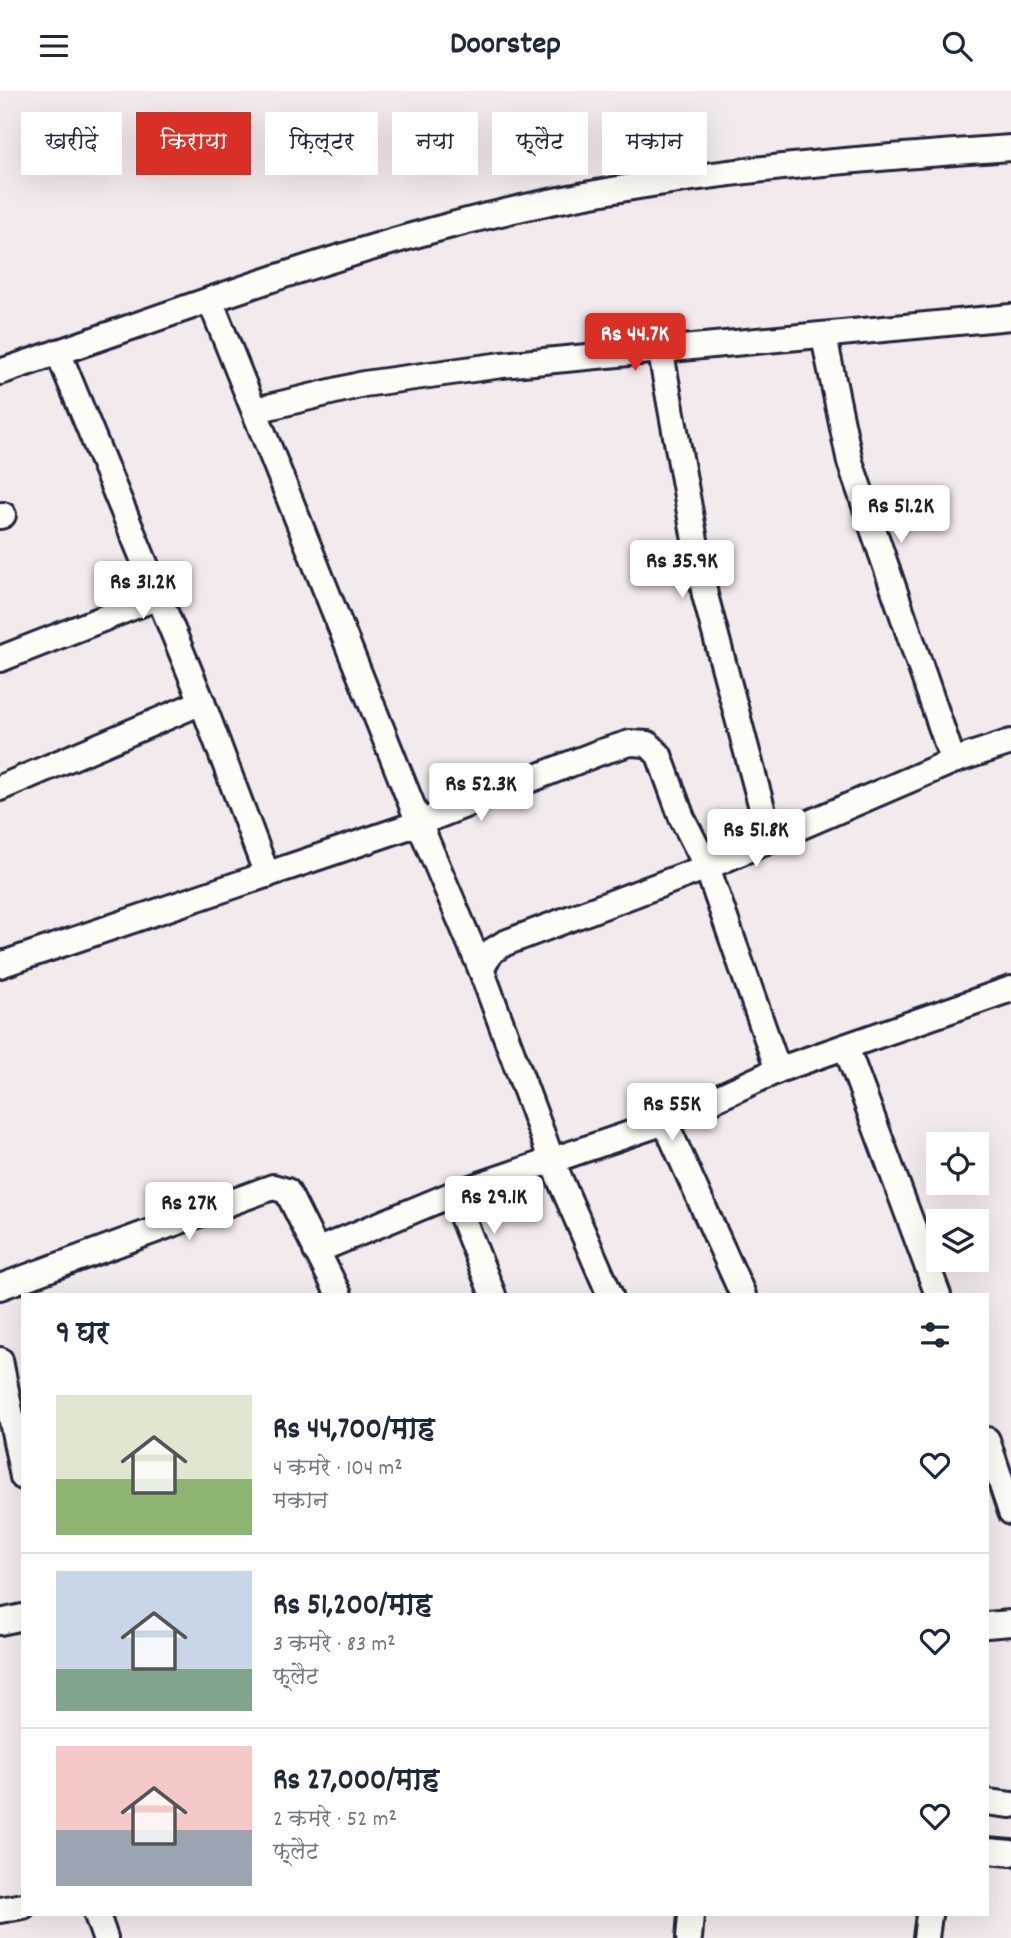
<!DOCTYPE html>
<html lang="hi">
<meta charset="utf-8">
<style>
body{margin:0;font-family:Dekko,"Playpen Sans Deva",sans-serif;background:#f2f2f3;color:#1f2937;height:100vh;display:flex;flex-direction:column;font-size:26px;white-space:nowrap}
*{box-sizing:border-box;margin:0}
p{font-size:23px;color:#747a83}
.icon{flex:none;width:38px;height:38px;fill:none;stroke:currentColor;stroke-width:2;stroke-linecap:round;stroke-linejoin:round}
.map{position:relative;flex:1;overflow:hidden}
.sheet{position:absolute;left:21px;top:1202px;width:968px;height:623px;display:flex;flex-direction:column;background:#fff;border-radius:0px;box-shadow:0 7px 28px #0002}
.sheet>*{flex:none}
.hud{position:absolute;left:21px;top:21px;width:970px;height:63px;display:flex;gap:14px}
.tools{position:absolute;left:926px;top:1041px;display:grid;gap:14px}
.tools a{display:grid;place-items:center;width:63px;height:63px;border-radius:0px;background:#fff;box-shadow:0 7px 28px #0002;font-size:35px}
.price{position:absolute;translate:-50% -60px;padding:0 16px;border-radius:7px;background:#fff;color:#222;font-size:23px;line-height:46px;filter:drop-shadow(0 2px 4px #0008)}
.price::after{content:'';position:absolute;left:50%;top:42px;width:21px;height:16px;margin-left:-10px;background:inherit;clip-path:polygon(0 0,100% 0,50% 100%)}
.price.active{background:#d93025;color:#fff}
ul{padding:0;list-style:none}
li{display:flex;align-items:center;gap:21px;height:175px;padding:0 35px}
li+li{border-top:2px solid #e0e1e3}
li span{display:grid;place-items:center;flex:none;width:196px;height:140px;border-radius:0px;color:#555}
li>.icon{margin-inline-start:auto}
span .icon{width:84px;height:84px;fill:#fffc;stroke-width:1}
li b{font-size:30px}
h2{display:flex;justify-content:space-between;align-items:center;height:84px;padding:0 35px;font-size:30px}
.pill{padding:0 24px;border-radius:0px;background:#fff;box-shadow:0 7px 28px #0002;font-size:24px;line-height:63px}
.pill.active{background:#d93025;color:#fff}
header{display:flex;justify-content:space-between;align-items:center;height:91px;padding:0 35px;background:#fff;font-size:32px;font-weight:700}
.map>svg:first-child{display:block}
</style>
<header><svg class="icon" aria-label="menu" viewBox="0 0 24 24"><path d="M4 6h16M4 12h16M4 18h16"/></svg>Doorstep<svg class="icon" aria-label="search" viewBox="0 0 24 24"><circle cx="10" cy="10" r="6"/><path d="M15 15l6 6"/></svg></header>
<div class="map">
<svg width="1011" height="1847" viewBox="0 0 1011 1847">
<rect width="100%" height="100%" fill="#f3eaed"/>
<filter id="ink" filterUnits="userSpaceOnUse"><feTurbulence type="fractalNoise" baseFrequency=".0143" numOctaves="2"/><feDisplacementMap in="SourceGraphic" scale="14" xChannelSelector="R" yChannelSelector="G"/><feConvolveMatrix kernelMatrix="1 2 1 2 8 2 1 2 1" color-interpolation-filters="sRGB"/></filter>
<g filter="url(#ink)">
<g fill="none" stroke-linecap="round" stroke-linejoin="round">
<defs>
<g id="minor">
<path d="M210 209 419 732 481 878 552 1070 610 1204"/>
<path d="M824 246 850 371 953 670"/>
<path d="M660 257 705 504 770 747"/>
<path d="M58 261 202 611 267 784"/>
<path d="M0 281C150 231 299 174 452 134 635 85 823 70 1011 57"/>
<path d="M256 319 364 293 502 274 1011 226"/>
<path d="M0 425 3 424"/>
<path d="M0 568 158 506"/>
<path d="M0 697 202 611"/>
<path d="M0 874 419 732 598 662 630 652 648 653 659 664 682 727 707 776 778 979"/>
<path d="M481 878 492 860 505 852 707 776 953 670 1011 651"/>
<path d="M846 956 938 1204"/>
<path d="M665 1031 743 1204"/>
<path d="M453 1103 493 1204"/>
<path d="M316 1160 453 1103 665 1031 778 979 1011 898"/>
<path d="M0 1196 273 1096 287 1100 339 1204"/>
<path d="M0 1269 23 1386"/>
<path d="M987 1349 1011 1421"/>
<path d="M0 1531 23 1526"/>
<path d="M987 1534 1011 1532"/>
<path d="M987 1711 1011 1714"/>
<path d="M987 1760 1011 1762"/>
<path d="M0 1819 23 1815"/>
<path d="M97 1824 105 1847"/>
<path d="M689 1847 691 1824"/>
<path d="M926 1847 929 1824"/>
</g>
</defs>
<use href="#minor" stroke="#22223b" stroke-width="30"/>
<use href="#minor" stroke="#fdfcf7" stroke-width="24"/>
</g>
</g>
</svg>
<div class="tools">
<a><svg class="icon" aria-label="locate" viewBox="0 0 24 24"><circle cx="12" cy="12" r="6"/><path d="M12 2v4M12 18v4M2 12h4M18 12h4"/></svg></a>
<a><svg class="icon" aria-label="layers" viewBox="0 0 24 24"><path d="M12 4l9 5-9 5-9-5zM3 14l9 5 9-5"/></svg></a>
</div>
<b class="price active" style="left:635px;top:282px">Rs 44.7K</b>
<b class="price" style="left:901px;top:454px">Rs 51.2K</b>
<b class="price" style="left:682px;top:509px">Rs 35.9K</b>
<b class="price" style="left:143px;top:530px">Rs 31.2K</b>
<b class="price" style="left:481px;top:732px">Rs 52.3K</b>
<b class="price" style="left:756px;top:778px">Rs 51.8K</b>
<b class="price" style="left:672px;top:1052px">Rs 55K</b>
<b class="price" style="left:494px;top:1145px">Rs 29.1K</b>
<b class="price" style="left:189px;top:1151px">Rs 27K</b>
<div class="hud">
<a class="pill">खरीदें</a>
<a class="pill active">किराया</a>
<a class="pill">फ़िल्टर</a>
<a class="pill">नया</a>
<a class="pill">फ़्लैट</a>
<a class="pill">मकान</a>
</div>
<section class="sheet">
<h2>9 घर<svg class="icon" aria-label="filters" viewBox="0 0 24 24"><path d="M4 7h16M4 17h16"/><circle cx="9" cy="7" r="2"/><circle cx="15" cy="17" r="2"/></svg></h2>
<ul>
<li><span style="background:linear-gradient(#dfe7d0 60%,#8fb573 0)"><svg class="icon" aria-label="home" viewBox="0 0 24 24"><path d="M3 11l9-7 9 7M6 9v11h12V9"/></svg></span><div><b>Rs 44,700/माह</b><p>4 कमरे · 104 m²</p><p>मकान</p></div><svg class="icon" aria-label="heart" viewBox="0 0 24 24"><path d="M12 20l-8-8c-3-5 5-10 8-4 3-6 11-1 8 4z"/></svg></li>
<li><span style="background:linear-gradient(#c9d6e8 70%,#7fa58c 0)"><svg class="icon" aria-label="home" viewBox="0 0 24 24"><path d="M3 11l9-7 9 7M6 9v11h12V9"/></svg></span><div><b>Rs 51,200/माह</b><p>3 कमरे · 83 m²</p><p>फ़्लैट</p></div><svg class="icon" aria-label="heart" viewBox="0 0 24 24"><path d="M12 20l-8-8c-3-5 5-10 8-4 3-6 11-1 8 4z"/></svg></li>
<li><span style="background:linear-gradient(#f6c9c9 60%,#9aa5b1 0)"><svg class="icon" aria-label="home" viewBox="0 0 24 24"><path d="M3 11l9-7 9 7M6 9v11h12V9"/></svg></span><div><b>Rs 27,000/माह</b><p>2 कमरे · 52 m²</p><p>फ़्लैट</p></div><svg class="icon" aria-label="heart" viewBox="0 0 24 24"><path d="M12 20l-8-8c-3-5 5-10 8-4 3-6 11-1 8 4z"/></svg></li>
</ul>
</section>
</div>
